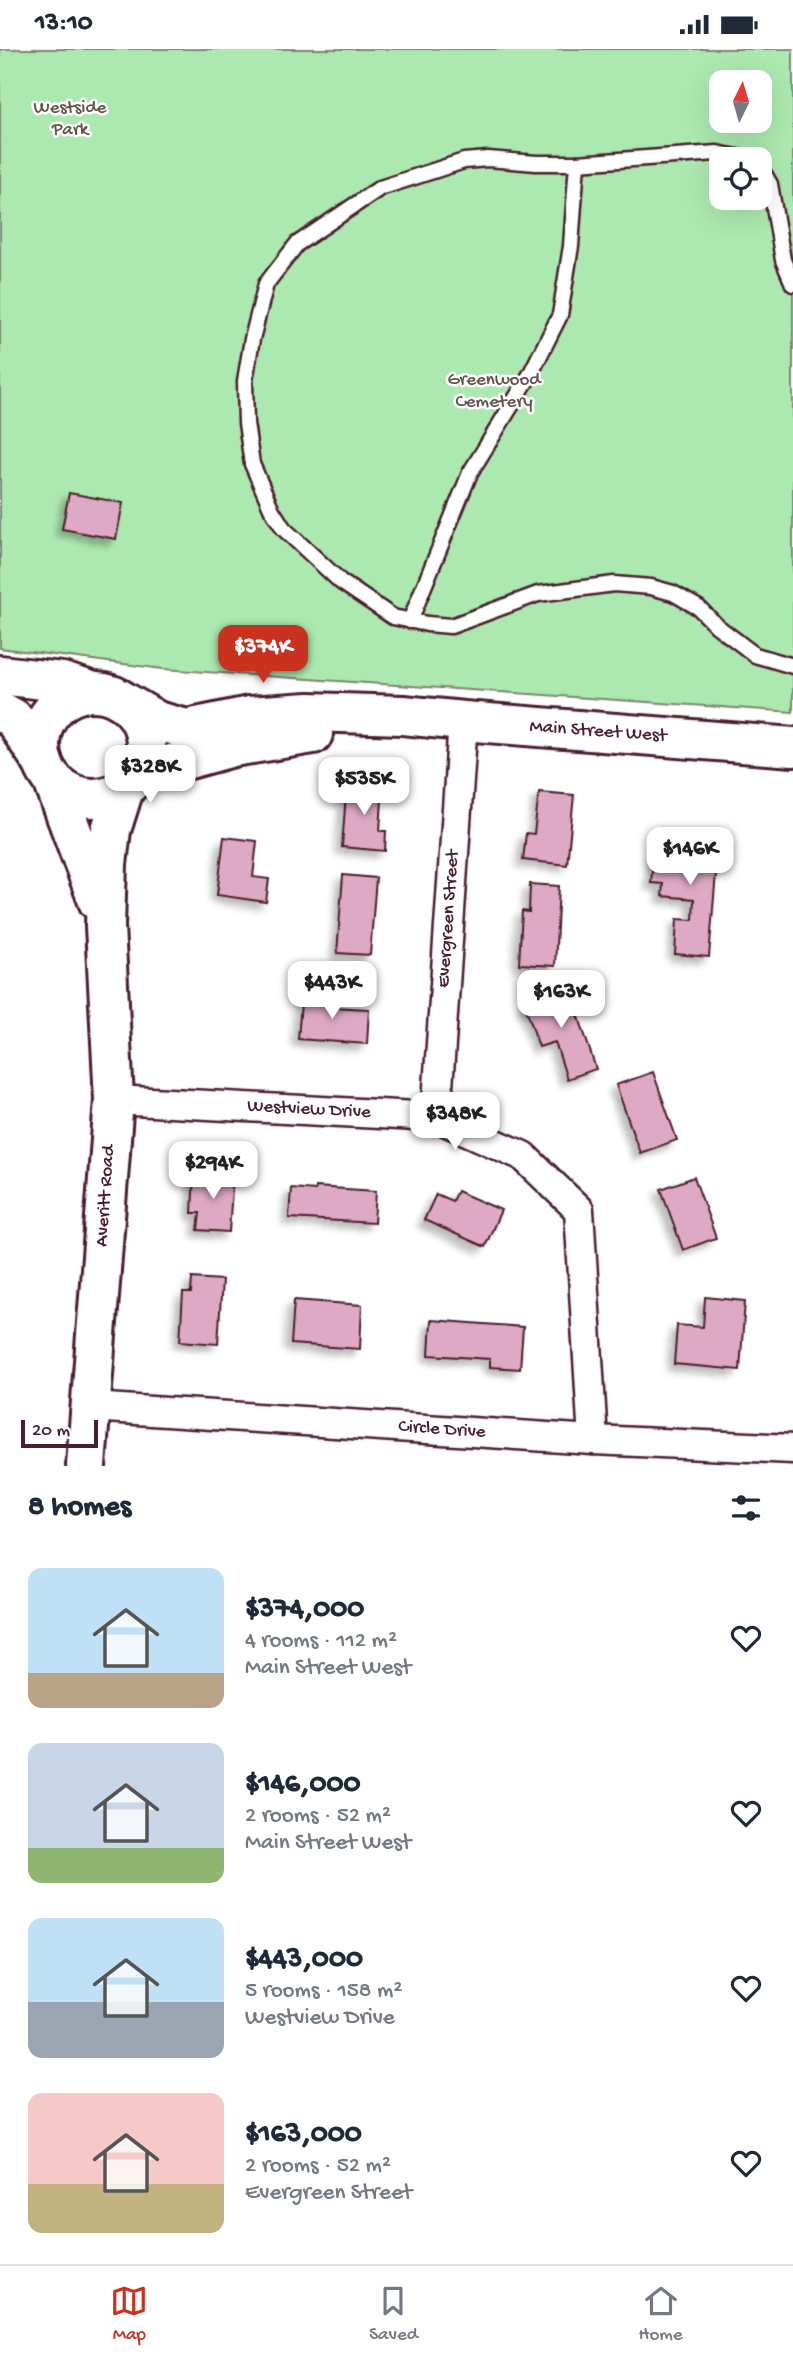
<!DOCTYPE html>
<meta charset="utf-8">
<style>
body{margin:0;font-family:"Gochi Hand",sans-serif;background:#f6f6f7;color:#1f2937;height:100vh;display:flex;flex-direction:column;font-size:26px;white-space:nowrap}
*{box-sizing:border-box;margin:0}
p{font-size:23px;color:#747a83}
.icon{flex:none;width:38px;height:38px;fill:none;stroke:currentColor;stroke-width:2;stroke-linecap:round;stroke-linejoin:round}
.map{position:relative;height:1417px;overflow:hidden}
.side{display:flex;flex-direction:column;background:#fff;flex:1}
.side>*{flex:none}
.needle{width:46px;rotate:5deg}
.tools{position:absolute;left:709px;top:21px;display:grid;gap:14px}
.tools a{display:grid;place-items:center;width:63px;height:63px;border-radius:14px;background:#fff;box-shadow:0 7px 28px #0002;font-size:35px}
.scale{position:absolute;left:21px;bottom:18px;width:77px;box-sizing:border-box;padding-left:7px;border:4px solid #4a1f2b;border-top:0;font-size:19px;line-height:24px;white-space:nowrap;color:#4a1f2b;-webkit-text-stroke:5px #fff;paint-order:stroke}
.price{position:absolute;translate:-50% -60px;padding:0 16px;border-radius:14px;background:#fff;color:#222;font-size:23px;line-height:46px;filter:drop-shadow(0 2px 4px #0008)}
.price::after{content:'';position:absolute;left:50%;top:42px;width:21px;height:16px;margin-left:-10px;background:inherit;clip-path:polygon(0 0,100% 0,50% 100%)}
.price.selected{background:#c8321e;color:#fff}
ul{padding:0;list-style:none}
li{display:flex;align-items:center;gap:21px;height:175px;padding:0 28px}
li span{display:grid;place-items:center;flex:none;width:196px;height:140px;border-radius:14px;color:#555}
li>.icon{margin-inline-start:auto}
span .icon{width:84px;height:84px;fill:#fffc;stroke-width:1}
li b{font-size:30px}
h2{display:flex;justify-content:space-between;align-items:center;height:84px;padding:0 28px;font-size:30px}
.status{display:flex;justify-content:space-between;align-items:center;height:49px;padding:0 35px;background:#fff;direction:ltr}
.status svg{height:19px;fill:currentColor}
.tabs{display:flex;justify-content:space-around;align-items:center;height:98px;border-top:2px solid #e0e1e3;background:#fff;font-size:19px;color:#747a83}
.tabs a{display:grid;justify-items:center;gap:4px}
.tabs .selected{color:#c8321e}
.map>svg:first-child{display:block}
</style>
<div class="status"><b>13:10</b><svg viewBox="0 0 49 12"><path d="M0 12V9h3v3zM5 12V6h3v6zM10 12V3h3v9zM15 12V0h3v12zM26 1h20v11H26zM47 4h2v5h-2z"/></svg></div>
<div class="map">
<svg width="793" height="1417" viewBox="0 0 793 1417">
<defs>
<filter id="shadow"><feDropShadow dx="-6" dy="6" stdDeviation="3.5" flood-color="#0004"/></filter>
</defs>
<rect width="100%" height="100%" fill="#fff"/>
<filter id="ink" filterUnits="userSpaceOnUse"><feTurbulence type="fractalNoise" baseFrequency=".0143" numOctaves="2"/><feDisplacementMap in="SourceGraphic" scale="14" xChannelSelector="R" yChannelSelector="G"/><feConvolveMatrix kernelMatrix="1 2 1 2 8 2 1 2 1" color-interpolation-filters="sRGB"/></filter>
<g filter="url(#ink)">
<path fill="#ace9b0" stroke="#7b846e" stroke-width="2" fill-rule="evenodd" d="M0 0H793V663L163 620 0 599ZM721 33H760V72H721ZM721 110H760V149H721Z"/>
<g fill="#dea9c4" stroke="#4a1f2b" stroke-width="2" filter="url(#shadow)">
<path d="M69 444 123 454 116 490 62 480Z"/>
<path d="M347 732 383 735 380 782H386L385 802 342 798Z"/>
<path d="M539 743 574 746 567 816 523 811 526 784 534 785Z"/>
<path d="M672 784 719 788 709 908 675 905 677 870 693 871 694 850 662 847 663 835 651 834 654 802 671 804Z"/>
<path d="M224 788 257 792 253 828 269 830 266 853 217 846Z"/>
<path d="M343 826 376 829 370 906 337 904Z"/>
<path d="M530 835 559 837 555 917 519 915 522 862 529 863Z"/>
<path d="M569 938 596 1020 567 1030 555 993 539 998 524 953Z"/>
<path d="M311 939 333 941 331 958 369 960 367 995 298 990 301 954 310 955Z"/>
<path d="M653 1023 677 1091 640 1104 616 1036Z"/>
<path d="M194 1123 233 1126 229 1183 198 1181 200 1164H192Z"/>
<path d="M694 1128 716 1189 683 1201 661 1140Z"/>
<path d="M315 1138 376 1142 374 1174 289 1169 291 1139 315 1141Z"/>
<path d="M457 1142 501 1161 485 1198 424 1171 436 1145 452 1152Z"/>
<path d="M192 1229 222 1231 218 1295 180 1292 183 1244H191Z"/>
<path d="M705 1248 745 1252 740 1321 674 1315 677 1276 703 1278Z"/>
<path d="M294 1251 362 1256 360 1300 291 1295Z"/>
<path d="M431 1271 523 1278 520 1320 490 1318V1310L429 1306Z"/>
</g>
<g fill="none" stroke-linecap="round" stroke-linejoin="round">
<defs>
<g id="lane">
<path d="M748 110 717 104 577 114H536L488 110 464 112 380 139 297 195 266 235 252 290 245 332 246 374 252 415 272 461 284 480 341 533 393 568 427 575 451 577 538 545 614 535 651 538 673 544 699 559 717 577 755 606 793 617"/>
<path d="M760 118 770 135 783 211 793 235"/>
<path d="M410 572 470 424 530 326 560 266 571 197 577 114"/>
</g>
<g id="street">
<path d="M114 1051 436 1068 523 1107 579 1161 593 1391"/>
<path d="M436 1068 463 672"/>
<path d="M91 1358 593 1391 793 1400"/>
</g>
<g id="secondary">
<path d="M0 626 62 633 94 643"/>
<circle cx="93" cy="696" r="53"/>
<path d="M114 647 157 672 187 680 249 667 309 663 403 666 463 672 793 698"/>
<path d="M0 662 13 669 43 714"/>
<path d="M138 724 233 698 313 685"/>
<path d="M52 729 98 852"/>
<path d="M86 1417 114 1051 105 877 107 815 111 781 124 740"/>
</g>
</defs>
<use href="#lane" stroke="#4a1f2b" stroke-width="19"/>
<use href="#street" stroke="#4a1f2b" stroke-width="33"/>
<use href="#secondary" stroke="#4a1f2b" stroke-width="44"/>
<use href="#lane" stroke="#fff" stroke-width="14"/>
<use href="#street" stroke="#fff" stroke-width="28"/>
<use href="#secondary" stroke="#fff" stroke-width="38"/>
</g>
</g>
<g text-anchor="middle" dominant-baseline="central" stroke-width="5" stroke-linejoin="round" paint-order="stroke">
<g font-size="19" fill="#62524c" stroke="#fff">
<text x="70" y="59">Westside<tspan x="70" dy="22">Park</tspan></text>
<text x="494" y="331">Greenwood<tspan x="494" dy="22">Cemetery</tspan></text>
</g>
<g font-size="19" fill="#4a1f2b" stroke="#fff">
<text transform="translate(598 683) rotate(4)">Main Street West</text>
<text transform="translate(449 870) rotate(-86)">Evergreen Street</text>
<text transform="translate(309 1061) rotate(3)">Westview Drive</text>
<text transform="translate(106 1147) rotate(-86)">Averitt Road</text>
<text transform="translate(442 1381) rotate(4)">Circle Drive</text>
</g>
</g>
</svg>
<div class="tools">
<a><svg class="needle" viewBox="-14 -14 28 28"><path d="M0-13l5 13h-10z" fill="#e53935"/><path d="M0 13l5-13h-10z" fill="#747a83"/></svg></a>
<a><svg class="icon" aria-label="locate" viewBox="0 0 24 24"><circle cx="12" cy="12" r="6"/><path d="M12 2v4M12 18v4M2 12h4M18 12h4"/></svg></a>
</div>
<div class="scale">20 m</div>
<b class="price selected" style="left:263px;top:636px">$374K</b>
<b class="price" style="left:150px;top:756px">$328K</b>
<b class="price" style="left:364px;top:768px">$535K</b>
<b class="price" style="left:690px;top:838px">$146K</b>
<b class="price" style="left:332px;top:972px">$443K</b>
<b class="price" style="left:561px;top:981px">$163K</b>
<b class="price" style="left:455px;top:1103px">$348K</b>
<b class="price" style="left:213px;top:1152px">$294K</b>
</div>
<section class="side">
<h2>8 homes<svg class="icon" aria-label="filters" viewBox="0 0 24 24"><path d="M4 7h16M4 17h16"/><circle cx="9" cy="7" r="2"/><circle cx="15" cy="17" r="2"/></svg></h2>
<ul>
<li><span style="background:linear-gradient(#bfe0f5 75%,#b9a48a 0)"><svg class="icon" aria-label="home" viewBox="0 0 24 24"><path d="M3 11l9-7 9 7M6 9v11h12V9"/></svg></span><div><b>$374,000</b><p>4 rooms · 112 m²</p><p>Main Street West</p></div><svg class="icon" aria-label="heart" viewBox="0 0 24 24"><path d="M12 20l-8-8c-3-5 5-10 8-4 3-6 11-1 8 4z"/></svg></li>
<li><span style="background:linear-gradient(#c9d6e8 75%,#8fb573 0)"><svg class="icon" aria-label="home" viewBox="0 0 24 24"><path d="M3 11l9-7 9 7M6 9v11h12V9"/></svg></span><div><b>$146,000</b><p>2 rooms · 52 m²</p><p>Main Street West</p></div><svg class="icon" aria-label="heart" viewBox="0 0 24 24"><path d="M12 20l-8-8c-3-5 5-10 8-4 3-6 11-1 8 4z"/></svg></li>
<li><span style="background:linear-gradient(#bfe0f5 60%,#9aa5b1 0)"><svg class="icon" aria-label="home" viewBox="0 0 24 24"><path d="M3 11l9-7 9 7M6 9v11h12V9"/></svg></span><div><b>$443,000</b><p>5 rooms · 158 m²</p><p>Westview Drive</p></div><svg class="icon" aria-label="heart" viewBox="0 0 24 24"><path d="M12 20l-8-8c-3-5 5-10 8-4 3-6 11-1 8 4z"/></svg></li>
<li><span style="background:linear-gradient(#f6c9c9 65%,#c2b280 0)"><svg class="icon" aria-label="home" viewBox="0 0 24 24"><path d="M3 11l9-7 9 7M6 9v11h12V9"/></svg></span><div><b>$163,000</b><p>2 rooms · 52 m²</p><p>Evergreen Street</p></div><svg class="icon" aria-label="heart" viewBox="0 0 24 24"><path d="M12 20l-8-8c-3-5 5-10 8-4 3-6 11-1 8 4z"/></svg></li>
</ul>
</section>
<nav class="tabs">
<a class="selected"><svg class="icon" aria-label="map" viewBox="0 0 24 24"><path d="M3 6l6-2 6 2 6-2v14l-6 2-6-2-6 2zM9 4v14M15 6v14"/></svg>Map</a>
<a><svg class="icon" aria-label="saved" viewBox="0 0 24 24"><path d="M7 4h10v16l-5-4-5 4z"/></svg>Saved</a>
<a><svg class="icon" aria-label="home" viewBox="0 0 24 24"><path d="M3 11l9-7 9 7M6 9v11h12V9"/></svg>Home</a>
</nav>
